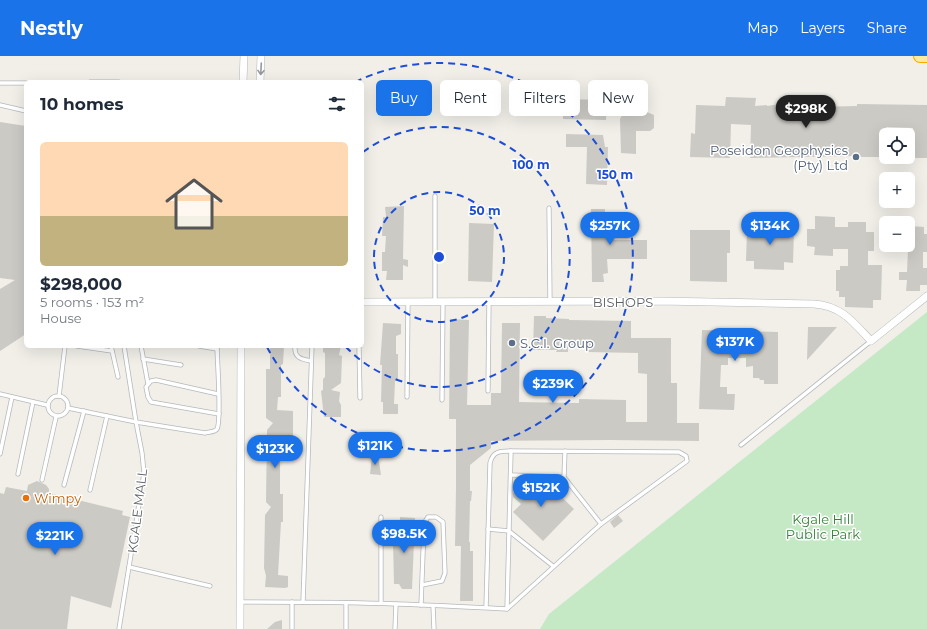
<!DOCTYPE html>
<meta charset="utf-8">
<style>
body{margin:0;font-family:Montserrat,sans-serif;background:#f6f6f7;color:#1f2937;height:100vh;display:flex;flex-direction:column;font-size:15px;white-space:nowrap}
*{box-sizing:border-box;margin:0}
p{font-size:13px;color:#747a83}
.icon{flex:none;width:22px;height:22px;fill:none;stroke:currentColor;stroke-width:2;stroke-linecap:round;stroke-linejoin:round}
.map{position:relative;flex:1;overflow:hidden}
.drawer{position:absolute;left:24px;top:24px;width:340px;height:268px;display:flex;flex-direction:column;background:#fff;border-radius:6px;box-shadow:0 4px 16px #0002}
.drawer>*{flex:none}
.banner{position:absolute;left:376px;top:24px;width:380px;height:36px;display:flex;gap:8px}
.controls{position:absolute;left:879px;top:72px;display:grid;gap:8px}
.controls a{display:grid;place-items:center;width:36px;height:36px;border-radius:6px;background:#fff;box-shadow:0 4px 16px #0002;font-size:20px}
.price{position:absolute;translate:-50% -34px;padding:0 9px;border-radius:14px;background:#1a73e8;color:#fff;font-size:13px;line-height:26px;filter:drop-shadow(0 1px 2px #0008)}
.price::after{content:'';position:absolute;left:50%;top:24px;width:12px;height:9px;margin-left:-6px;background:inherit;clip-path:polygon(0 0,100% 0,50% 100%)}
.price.on{background:#222;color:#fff}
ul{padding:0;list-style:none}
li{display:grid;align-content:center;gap:8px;height:212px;padding:0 16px}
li+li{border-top:1px solid #e0e1e3}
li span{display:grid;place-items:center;height:124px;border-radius:6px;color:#555}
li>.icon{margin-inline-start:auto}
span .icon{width:72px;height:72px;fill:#fffc;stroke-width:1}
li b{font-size:17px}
h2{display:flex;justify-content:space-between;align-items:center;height:48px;padding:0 16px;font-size:17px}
.pill{padding:0 14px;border-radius:6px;background:#fff;box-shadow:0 4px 16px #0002;font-size:14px;line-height:36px}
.pill.on{background:#1a73e8;color:#fff}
header{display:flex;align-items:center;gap:24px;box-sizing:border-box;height:56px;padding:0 20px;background:#1a73e8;color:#fff}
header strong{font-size:19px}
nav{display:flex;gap:22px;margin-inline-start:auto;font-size:14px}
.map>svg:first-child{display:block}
</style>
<header>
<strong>Nestly</strong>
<nav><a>Map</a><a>Layers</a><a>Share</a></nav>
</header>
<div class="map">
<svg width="927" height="573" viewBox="0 0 927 573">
<rect width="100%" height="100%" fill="#f1efe8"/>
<path fill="#c5e8c5" d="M927 256V573H540L549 558Z"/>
<g fill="#cccac5">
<path d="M726 41 756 42 755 50 767 49V50L780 48H792V49L815 47 814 51 857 50V48L927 49V102H912L913 72 886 71V101H856V100L750 102 751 69 731 68 730 102 690 101 691 77 695 78 696 49 725 50Z"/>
<path d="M563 43 607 44 606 64 563 63Z"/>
<path d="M647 49V56L654 59V72L650 75H636V98L621 97 620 63 627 51Z"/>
<path d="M0 66 26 70V278L0 295V233L15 224 0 222Z"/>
<path d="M566 78 603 79 605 91H608L607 129 586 128 587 91H566Z"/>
<path d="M404 150 403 203 408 204V211L403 209V224H386L387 215H382V196H385L386 180H382L383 161H386L385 151Z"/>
<path d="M591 153H605V162H609V184H647V203H607L608 217 603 218 604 226H592Z"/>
<path d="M815 160 835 161V171H848V166H866V176H874V195H868V209H882L881 244H873V252L845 251V241H839V235H836V214H840V210H848V193H833V200L814 199 815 191 807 190V173H815Z"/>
<path d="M755 166 787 167V175H794L793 207 784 206V214L754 213V205H746L747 174H754Z"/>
<path d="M469 167 494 168 492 226 468 225Z"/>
<path d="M909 170 924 171V178H927V196H923V212H927V229H920V235H906L907 224H899V216H907Z"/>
<path d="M690 174H730V197H727V226L690 225Z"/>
<path d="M534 260H546V262L569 263V264L631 265V282H671V327H677V367H699V385L610 384 491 385V392L470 409V435H472L471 445H470L469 486H470V495H473V545H460L461 490H455L456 432V363H449L450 263 469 264 467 349H491V337H501L502 267H520L519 346 579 347V343L626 344V366H647V318L638 317V297L586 296V289H568V296H556L557 294H533Z"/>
<path d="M383 267 401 268V278L396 280V298H398V325H395L394 348H398V358H383V346H381L382 309H380Z"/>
<path d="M808 271H837L807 304Z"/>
<path d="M702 274 778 276V328H764V324H760L759 322H753V310L746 311V302H728V309H721L720 331H727V338H735L734 354 699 353Z"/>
<path d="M270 290H284L283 308 281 309V341H278L277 354 293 355V381H280V438H283V466H281L278 519 288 520V531L285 532 265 531 266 520 264 512 265 459 271 451 266 446 267 374 273 367 266 362V313H270Z"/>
<path d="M323 290H341L339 299 342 300 341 327 331 334 340 336 339 345 341 349V361H324L321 335 323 334V323L325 321V297L323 296Z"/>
<path d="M378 399 381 419 370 418 372 400Z"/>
<path d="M544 424 574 453 543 485 513 456 521 448 513 441V437L524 425 534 435Z"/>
<path d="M37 425 46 429 49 433V437L123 455 122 459 130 461 111 552 71 540 67 573H0V437L4 438 6 431 27 435 28 429Z"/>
<path d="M618 459 623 465 614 472 610 466Z"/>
<path d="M400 461 415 462 412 533H402L399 528H394L393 486 400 479Z"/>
<path d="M282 564V573H267L275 566Z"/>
</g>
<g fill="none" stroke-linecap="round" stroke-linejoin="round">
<defs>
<g id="service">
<path d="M90 26H119"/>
<path d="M0 27H26"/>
<path d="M0 49 26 55"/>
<path d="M435 140V245"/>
<path d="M549 152 550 245"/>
<path d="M77 290 112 295"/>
<path d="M111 290 118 321"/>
<path d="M141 290 148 328"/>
<path d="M199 290 217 293"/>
<path d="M295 290C294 302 301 303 311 305"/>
<path d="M359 290 360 342"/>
<path d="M143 303 181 309"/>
<path d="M488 335 489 246"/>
<path d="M0 338 47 349"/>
<path d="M218 338 156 324 151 325 146 331 148 341 151 346 219 358"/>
<circle cx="58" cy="350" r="10"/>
<path d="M59 340 65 290"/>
<path d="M407 341 408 246"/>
<path d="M442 344 443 245"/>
<path d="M68 352 136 366 205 377C209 376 215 376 217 373 222 364 217 304 217 290"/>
<path d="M741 389 871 285"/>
<path d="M0 398 12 341"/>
<path d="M18 418 33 346"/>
<path d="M511 419 564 421 601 468"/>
<path d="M564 421 565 395"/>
<path d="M42 424 56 361"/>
<path d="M64 429 84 355"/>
<path d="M90 434 107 360"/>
<path d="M381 461V547"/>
<path d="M488 473 509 475 553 510"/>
<path d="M129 511 210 530"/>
<path d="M240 546C292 546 345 546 397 548 433 549 470 551 507 553L601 468 687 405 686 400 679 396 511 395C500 395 493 395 490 407L486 552"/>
<path d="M303 546 312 290"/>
<path d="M346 547V573"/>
<path d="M421 549 424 471 426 464 428 461H436L443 466 445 517 442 525 422 529"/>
<path d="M433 550 434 573"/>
<path d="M507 553 511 395"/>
<path d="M119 573 144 417 142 397 136 366 124 290"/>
<path d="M292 573V546"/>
<path d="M395 573 396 548"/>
</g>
<g id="minor">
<path d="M243 26 244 0"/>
<path d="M260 26 261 0"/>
<path d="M362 246 660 245 814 248C842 250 853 266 871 285L927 240"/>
<path d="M240 573 241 290"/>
</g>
<path id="trunk" d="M920 0H927"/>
</defs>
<use href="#service" stroke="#b5b8bc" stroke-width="5"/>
<use href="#minor" stroke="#b5b8bc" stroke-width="8"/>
<use href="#trunk" stroke="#f9ab00" stroke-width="14"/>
<use href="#service" stroke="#fff" stroke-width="3.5"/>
<use href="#minor" stroke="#fff" stroke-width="7"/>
<use href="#trunk" stroke="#feeaa1" stroke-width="12"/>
</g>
<defs><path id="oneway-shaft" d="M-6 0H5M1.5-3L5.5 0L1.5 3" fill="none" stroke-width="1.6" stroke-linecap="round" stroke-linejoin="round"/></defs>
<use stroke="#979a9d" href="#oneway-shaft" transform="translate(261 13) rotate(93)"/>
<g fill="none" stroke="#1d4ed8" stroke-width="2" stroke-dasharray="7 5">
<circle cx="439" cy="201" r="65"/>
<path d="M363 96A130 130 0 1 1 345 290"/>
<path d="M355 26A194 194 0 1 1 267 291"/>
</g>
<g fill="#5c6f8a" stroke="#fff" stroke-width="1.5">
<circle cx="856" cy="101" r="4"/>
<circle cx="512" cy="287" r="4"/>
</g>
<circle fill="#e8710a" stroke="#fff" stroke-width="1.5" cx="26" cy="442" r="4"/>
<g text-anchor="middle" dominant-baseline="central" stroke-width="3" stroke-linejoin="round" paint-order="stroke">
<g font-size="13" fill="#4e5e75" stroke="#fff" text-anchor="end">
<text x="848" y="94">Poseidon Geophysics<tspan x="848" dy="15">(Pty) Ltd</tspan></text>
<text x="520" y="287" text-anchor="start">S.C.I. Group</text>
</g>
<g font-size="13" fill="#5f6368" stroke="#fff">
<text x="623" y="246">BISHOPS</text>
<text transform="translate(137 455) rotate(-83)">KGALE MALL</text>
</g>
<g font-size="13" fill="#c56008" stroke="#fff" text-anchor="start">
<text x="34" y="442">Wimpy</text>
</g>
<g font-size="13" fill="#348238" stroke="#fff">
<text x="823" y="463">Kgale Hill<tspan x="823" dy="15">Public Park</tspan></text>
</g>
</g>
<circle cx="439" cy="201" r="6" fill="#1d4ed8" stroke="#fff" stroke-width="2"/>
<g font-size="12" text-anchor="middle" font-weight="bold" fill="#1d4ed8" stroke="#fff" stroke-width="3" stroke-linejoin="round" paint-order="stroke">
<text x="531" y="113">100 m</text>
<text x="615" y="123">150 m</text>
<text x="485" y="159">50 m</text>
</g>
</svg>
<div class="controls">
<a><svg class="icon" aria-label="locate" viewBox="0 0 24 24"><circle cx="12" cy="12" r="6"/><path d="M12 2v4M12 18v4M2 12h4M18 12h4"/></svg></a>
<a>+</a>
<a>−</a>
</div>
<b class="price on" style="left:806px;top:73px">$298K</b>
<b class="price" style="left:610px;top:190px">$257K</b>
<b class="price" style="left:770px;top:190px">$134K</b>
<b class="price" style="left:735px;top:306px">$137K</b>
<b class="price" style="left:553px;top:348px">$239K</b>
<b class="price" style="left:375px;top:410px">$121K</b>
<b class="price" style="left:275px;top:413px">$123K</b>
<b class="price" style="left:541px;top:452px">$152K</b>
<b class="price" style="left:404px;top:498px">$98.5K</b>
<b class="price" style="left:55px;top:500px">$221K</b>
<div class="banner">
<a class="pill on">Buy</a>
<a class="pill">Rent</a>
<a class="pill">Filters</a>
<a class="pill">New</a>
</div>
<section class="drawer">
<h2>10 homes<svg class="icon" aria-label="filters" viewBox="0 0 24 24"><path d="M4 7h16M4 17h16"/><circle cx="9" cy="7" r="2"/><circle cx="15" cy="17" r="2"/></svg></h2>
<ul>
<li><span style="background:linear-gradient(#ffd9b3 60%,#c2b280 0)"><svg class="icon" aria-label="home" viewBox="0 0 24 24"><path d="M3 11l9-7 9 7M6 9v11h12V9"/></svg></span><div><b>$298,000</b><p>5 rooms · 153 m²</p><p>House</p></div></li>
</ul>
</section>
</div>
